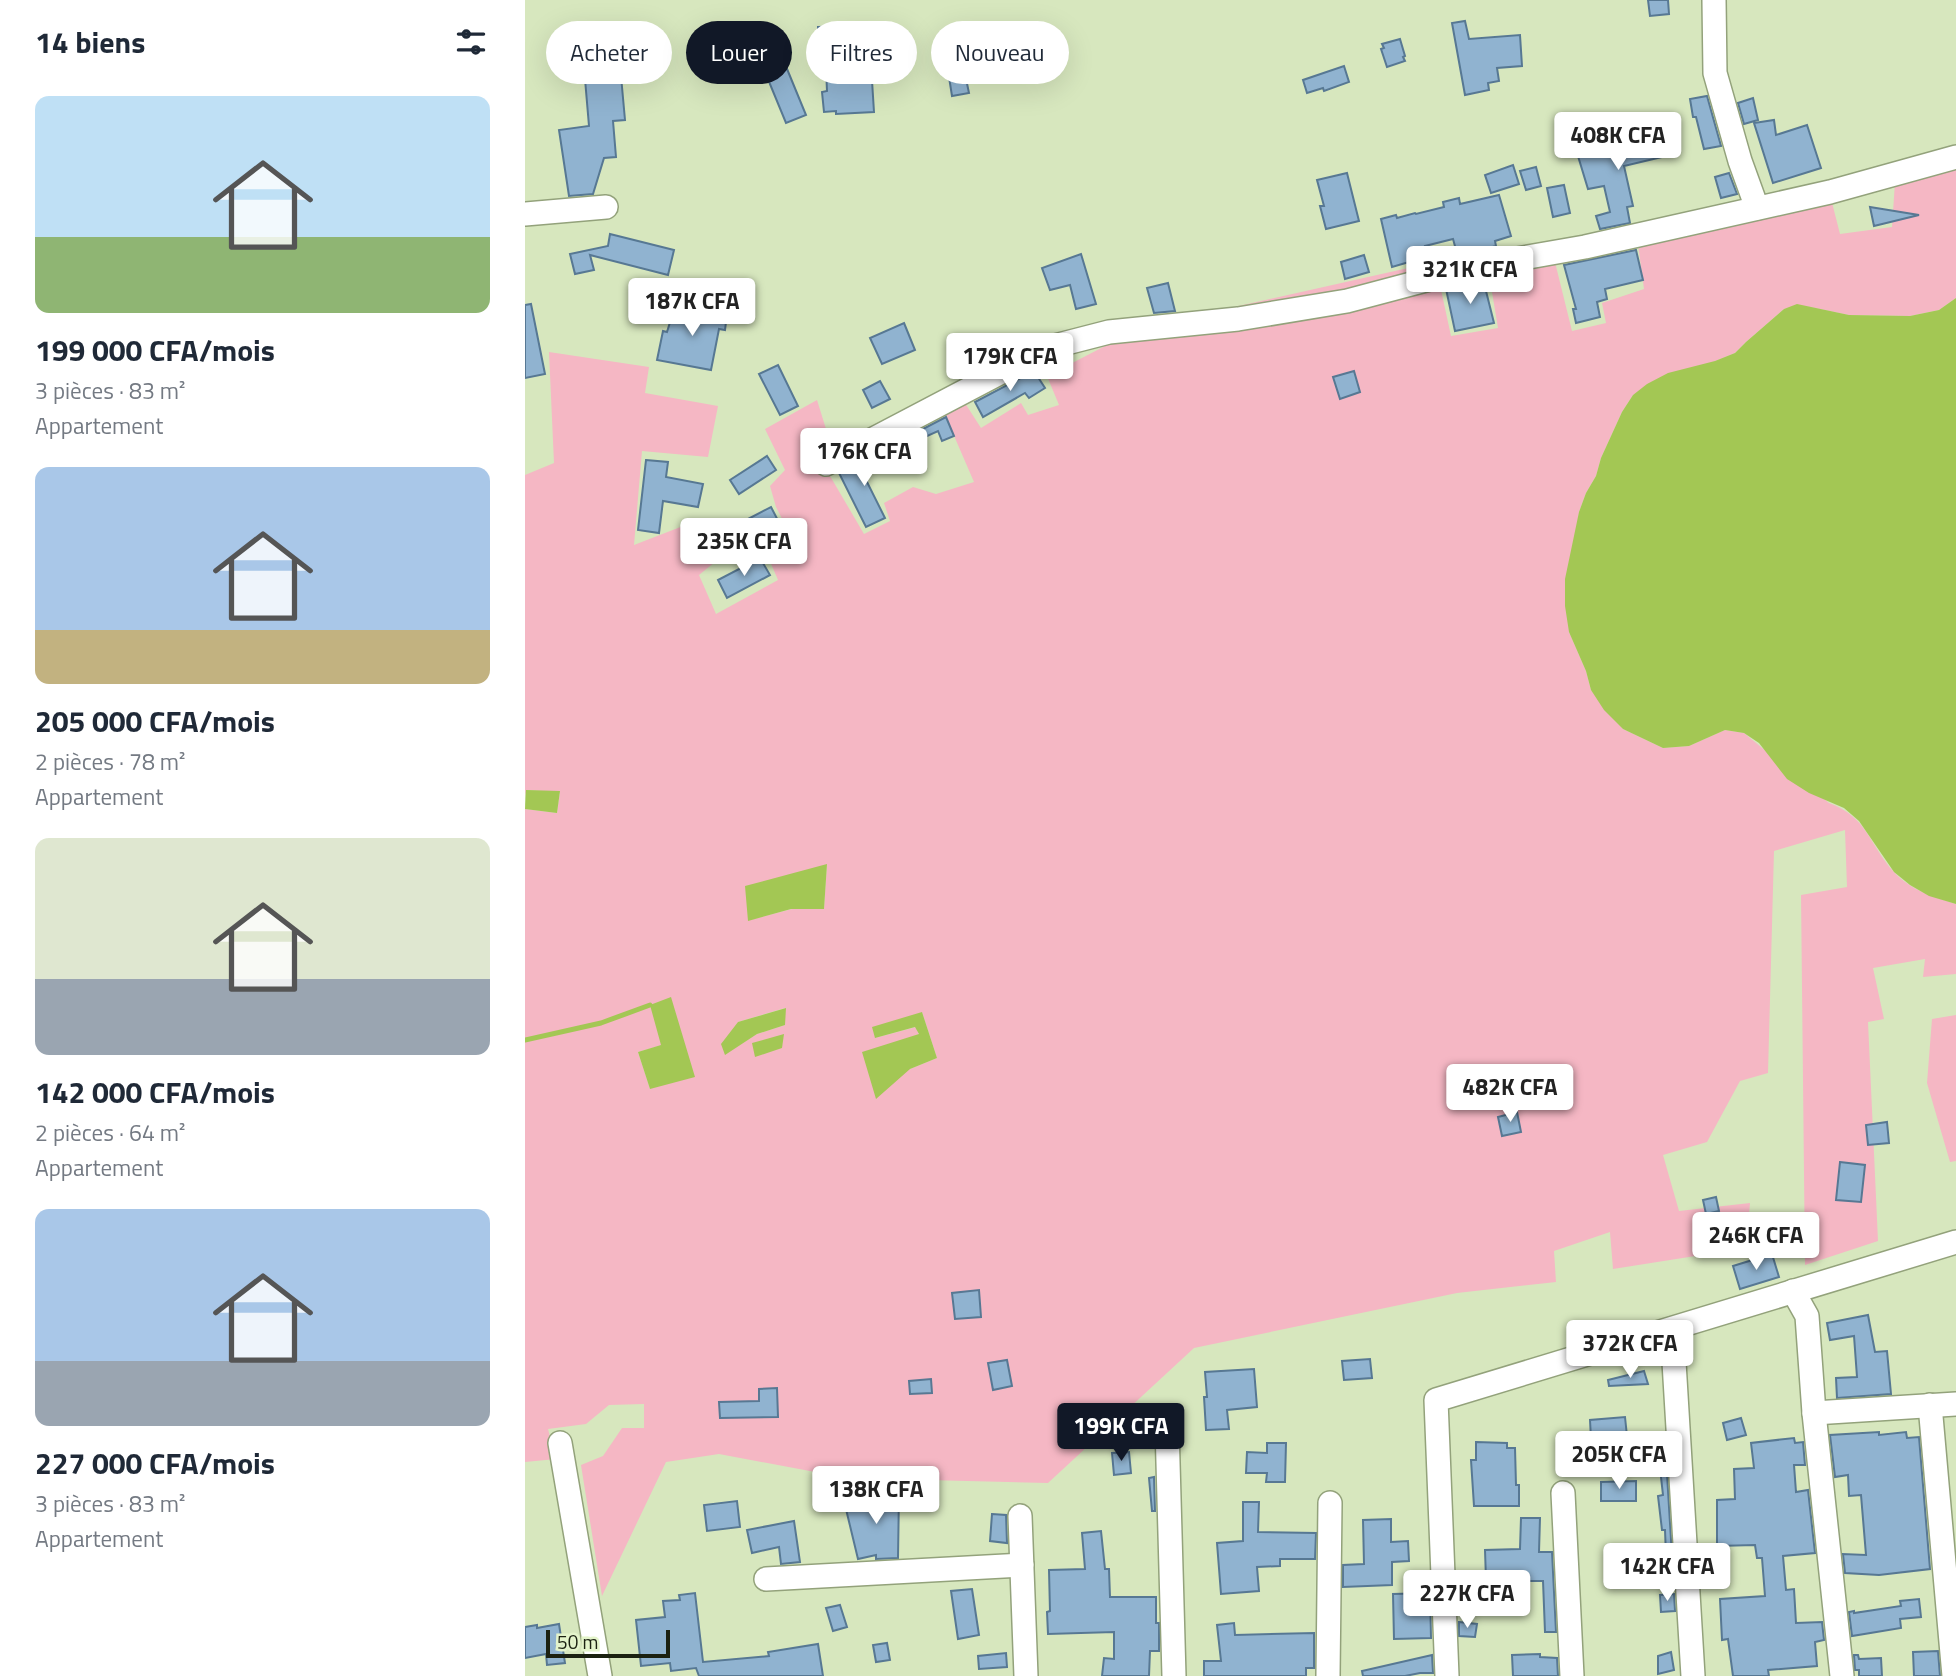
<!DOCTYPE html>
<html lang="fr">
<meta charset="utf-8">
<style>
body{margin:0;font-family:"Titillium Web",sans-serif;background:#f6f6f7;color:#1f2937;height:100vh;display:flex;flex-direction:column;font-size:26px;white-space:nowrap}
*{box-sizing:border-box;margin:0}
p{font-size:23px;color:#747a83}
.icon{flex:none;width:38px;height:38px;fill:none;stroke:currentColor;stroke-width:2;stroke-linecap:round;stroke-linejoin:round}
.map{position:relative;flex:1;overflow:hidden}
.panel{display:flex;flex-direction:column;background:#fff;width:525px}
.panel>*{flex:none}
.top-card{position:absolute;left:21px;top:21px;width:665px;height:63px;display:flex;gap:14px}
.scale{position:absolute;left:21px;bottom:18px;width:124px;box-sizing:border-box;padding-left:7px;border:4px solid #1b2111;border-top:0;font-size:19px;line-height:24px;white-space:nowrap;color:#1b2111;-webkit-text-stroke:5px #e4f4cb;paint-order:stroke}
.price{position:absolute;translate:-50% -60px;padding:0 16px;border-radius:7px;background:#fff;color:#222;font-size:23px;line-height:46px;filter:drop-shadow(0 2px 4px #0008)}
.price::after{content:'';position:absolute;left:50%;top:42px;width:21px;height:16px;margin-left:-10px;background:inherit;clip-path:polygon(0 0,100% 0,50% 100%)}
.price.current{background:#111827;color:#fff}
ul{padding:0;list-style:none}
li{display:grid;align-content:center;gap:14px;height:371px;padding:0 35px}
li span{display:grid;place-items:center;height:217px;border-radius:14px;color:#555}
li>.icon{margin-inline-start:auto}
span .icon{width:126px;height:126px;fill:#fffc;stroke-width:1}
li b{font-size:30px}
h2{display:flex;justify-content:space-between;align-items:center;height:84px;padding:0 35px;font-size:30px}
.tag{padding:0 24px;border-radius:32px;background:#fff;box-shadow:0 7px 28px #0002;font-size:24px;line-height:63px}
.tag.current{background:#111827;color:#fff}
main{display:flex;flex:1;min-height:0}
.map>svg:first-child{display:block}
</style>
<main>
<section class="panel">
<h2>14 biens<svg class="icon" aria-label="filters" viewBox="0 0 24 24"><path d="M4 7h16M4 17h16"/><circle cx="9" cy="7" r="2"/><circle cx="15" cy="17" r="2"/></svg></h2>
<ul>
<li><span style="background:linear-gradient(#bfe0f5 65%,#8fb573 0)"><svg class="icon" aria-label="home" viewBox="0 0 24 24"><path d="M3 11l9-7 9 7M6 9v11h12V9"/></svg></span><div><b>199 000 CFA/mois</b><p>3 pièces · 83 m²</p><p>Appartement</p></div></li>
<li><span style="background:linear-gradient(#a9c7e8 75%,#c2b280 0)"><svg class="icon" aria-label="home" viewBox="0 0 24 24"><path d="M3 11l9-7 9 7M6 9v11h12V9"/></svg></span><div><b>205 000 CFA/mois</b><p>2 pièces · 78 m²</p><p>Appartement</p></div></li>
<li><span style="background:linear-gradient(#dfe7d0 65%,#9aa5b1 0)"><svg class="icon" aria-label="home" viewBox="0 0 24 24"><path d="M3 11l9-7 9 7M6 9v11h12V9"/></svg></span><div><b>142 000 CFA/mois</b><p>2 pièces · 64 m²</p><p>Appartement</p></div></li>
<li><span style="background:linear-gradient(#a9c7e8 70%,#9aa5b1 0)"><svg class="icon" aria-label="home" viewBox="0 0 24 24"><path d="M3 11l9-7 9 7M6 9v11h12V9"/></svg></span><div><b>227 000 CFA/mois</b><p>3 pièces · 83 m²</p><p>Appartement</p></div></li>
</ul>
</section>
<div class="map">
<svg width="1431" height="1676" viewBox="0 0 1431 1676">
<rect width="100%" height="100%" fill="#d7e7be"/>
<g fill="#f5b7c4" fill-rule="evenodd">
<path d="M1431 145V298L1414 310 1385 316 1324 315 1280 306 1259 309 1221 342 1210 353 1108 395 1097 412 1076 458 1071 476 1061 493 1054 512 1044 632 1061 671 1066 690 1098 729 1138 748 1164 746 1200 730 1219 733 1304 803C1343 817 1344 845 1369 872 1385 890 1409 897 1431 904V974L1398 977 1400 959 1348 968 1359 1019 1343 1022 1353 1241 1280 1265 1276 895 1322 887 1320 830 1249 851 1243 1073 1215 1081 1182 1142 1138 1155 1154 1211 1225 1203 1221 1248 1088 1269 1085 1232 1029 1251 1031 1282 932 1293 669 1348 523 1483 322 1478 194 1454 141 1462 77 1596 56 1465 78 1456 97 1428H119V1404L84 1405 61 1424 23 1429 31 1459 0 1462V809L32 813 35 792 1 790 0 796V475L29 463 24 352 124 367 120 393 193 406 183 457 117 451 109 545 171 521 190 562 174 575 191 614 253 580 241 552 267 538 251 507 245 486 260 470 240 429 292 400 306 445 291 452 339 534 365 521 359 503 388 487 411 494 449 482 417 408 438 400 456 428 496 403 503 415 534 405 522 376 615 328 910 262 926 336 973 328 962 262 1027 250 1047 331 1081 323 1077 303 1119 289 1111 229 1302 183 1315 234 1367 227 1371 167ZM302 864 299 909H267L224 920ZM260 1008V1025L232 1034 200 1054 213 1022ZM397 1012 412 1058 385 1069 394 1035 391 1027 350 1038ZM137 1045 125 1089 113 1052Z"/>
<path d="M1431 1015V1161L1425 1162 1402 1083 1407 1019Z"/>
</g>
<g fill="#a3c754">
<path d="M1431 298V904L1404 896 1385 885 1369 872 1334 821 1319 808 1284 793 1262 779 1234 743 1219 733 1200 730 1164 746 1138 748 1098 729 1079 710 1066 690 1061 671 1044 632 1040 606V579L1054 512 1061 493 1071 476 1076 458 1097 412 1108 395 1122 384 1143 373 1190 361 1210 353 1221 342 1259 309 1272 304 1324 315 1385 316 1414 310Z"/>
<path d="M1 790 35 791 32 813 0 809Z"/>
<path d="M302 864 299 909H266L223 921 220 886Z"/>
<path d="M146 997 170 1077 125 1089 113 1052 136 1045 125 1005Z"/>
<path d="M261 1008 260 1025 232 1034 200 1055 196 1044 213 1022Z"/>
<path d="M397 1012 412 1058 385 1069 351 1099 337 1052 394 1034 390 1027 350 1038 347 1027Z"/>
<path d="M259 1034 257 1048 230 1057 227 1043Z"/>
</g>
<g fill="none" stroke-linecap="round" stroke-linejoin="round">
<path stroke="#a3c754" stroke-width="5" d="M0 1040 76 1023 125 1005"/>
</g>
<g fill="#90b3d0" stroke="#577893" stroke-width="2">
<path d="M1123 0H1143L1144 14 1125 16Z"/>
<path d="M940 21 944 39 995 35 997 66 972 68 974 81 963 83 964 90 940 95 927 23Z"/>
<path d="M335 26 336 50 345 49 349 112 311 114V111L299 112 297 92 302 91 300 45H293V27Z"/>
<path d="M875 39 880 56 878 57 880 61 862 67 856 49 859 48 857 44Z"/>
<path d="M260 64 281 115 261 123 240 72Z"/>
<path d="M819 66 824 82 799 91 798 88 782 93 778 80Z"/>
<path d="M440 74 444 93 427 96 424 77Z"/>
<path d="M96 76 100 120 88 121 91 157 79 158 68 194 44 196 34 130 64 126 60 79Z"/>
<path d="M1182 96 1196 146 1179 149 1171 117H1168L1165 99Z"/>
<path d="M1228 98 1233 120 1219 124 1213 103Z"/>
<path d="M1249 120 1251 135 1282 125 1296 168 1248 183 1229 123Z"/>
<path d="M1131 130 1137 157 1099 166 1108 206 1102 207 1105 223 1075 229 1071 216 1085 212 1079 186 1063 189 1053 156 1067 154 1065 149 1080 145V142Z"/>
<path d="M988 165 994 184 966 193 960 175Z"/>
<path d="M1011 167 1016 186 1001 190 995 171Z"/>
<path d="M822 173 834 221 801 229 795 206H799L792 180Z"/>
<path d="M1204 173 1212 194 1196 198 1190 177Z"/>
<path d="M1039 185 1045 213 1028 217 1022 188Z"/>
<path d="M974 195 986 236 970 241 971 246 933 257 928 239 900 246 904 260 885 265 884 262 867 267 856 219 871 215 872 218 890 213 891 214 919 207 918 202 934 198 935 204Z"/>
<path d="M1345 207 1394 215 1349 226Z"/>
<path d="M85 234 149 250 143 275 65 255 69 270 50 274 45 254 83 246Z"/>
<path d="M1111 250 1118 280 1080 289 1082 299 1072 302 1075 317 1051 323 1048 309H1051L1039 265Z"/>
<path d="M556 254 571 304 551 309 545 285 525 290 517 268Z"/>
<path d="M839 255 844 272 820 279 816 262Z"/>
<path d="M958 279 969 323 930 331 921 289Z"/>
<path d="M643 283 650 311 629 313 622 288Z"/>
<path d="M6 304 20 374 0 378V305Z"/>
<path d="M150 306 202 314 200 330 194 329 186 370 132 360 138 331 142 332Z"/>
<path d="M379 323 390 350 357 364 345 338Z"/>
<path d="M253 365 273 406 255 415 234 374Z"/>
<path d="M509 371 520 388 504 398 500 393 458 417 450 402Z"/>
<path d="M829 371 835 392 815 399 808 377Z"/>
<path d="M355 381 365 399 347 408 338 390Z"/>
<path d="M421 417 429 436 417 441 413 431 400 437 396 430Z"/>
<path d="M359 449 365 459 338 474 360 518 341 527 314 473Z"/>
<path d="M242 456 251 470 214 494 205 480Z"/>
<path d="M121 460 143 462 141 477 178 484 173 507 138 501 134 533 113 530Z"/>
<path d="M246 507 261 536 237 548 223 519Z"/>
<path d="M235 558 245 575 202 598 193 580Z"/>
<path d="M992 1112 996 1132 977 1136 973 1117Z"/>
<path d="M1362 1122 1364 1143 1343 1145 1341 1125Z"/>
<path d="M1315 1162 1340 1165 1336 1202 1311 1200Z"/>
<path d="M1191 1197 1194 1211 1181 1214 1178 1200Z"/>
<path d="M1247 1254 1254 1277 1215 1289 1208 1266Z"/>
<path d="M454 1290 456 1317 430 1319 427 1293Z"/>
<path d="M1343 1315 1350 1352 1362 1351 1366 1394 1312 1398 1311 1378 1332 1377 1329 1336 1305 1340 1302 1323Z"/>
<path d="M845 1359 847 1378 819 1380 817 1361Z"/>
<path d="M482 1360 487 1386 468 1390 463 1363Z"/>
<path d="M729 1369 732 1407 702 1410 704 1429 681 1430 679 1397H682L680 1372Z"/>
<path d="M1119 1371 1123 1384 1084 1386 1083 1380Z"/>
<path d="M406 1379 407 1393 385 1394 384 1381Z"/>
<path d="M252 1388 253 1417 195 1418 194 1402 234 1401V1389Z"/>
<path d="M1100 1417 1102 1436 1066 1439 1065 1420Z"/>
<path d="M1216 1418 1221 1435 1202 1440 1198 1423Z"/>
<path d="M1354 1432V1435L1381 1432 1382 1438 1394 1437 1405 1569 1354 1575 1320 1573 1318 1554 1341 1555 1336 1495 1324 1496 1323 1475 1310 1477 1305 1435Z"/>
<path d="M1269 1438 1270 1443 1278 1442 1280 1465H1269L1271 1492 1283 1490 1290 1553 1258 1556 1261 1590 1269 1589 1271 1623 1297 1622 1299 1640 1290 1642 1292 1666 1243 1670 1244 1676H1208L1203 1639 1197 1640 1195 1599 1240 1596 1237 1558H1232L1230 1545 1192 1546V1500L1210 1499 1209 1469 1229 1468 1226 1443Z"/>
<path d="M951 1442 982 1443V1448H990L991 1485H994V1506H949L946 1460H951Z"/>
<path d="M742 1443H761L760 1482H741L742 1473H721L722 1452 742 1453Z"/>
<path d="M604 1452 606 1473 589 1475 587 1453Z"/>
<path d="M1141 1458 1147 1556H1141L1140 1530H1137L1133 1496 1138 1495 1134 1459Z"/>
<path d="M629 1477 630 1511H627L624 1478Z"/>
<path d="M1111 1481V1501H1076V1482Z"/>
<path d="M352 1493H374L373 1558 351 1559V1555L333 1559 320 1505 352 1497Z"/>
<path d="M212 1501 215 1527 182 1531 179 1505Z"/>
<path d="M718 1502H734L733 1532 791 1533 790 1559H755V1566L732 1567 734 1591 696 1594 692 1543 718 1541Z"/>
<path d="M467 1514 481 1515 482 1543 465 1541Z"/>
<path d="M996 1518H1015L1014 1552H1027L1031 1632H1020L1018 1581H1000V1579L961 1580 960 1550 995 1549Z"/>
<path d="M866 1519V1542L883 1541 884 1561 867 1562V1585L818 1587V1565L839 1564 838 1520Z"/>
<path d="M269 1521 275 1562 256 1564 254 1547 227 1553 222 1530Z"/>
<path d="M576 1531 580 1569H584L585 1597H631V1623H634V1651H625L624 1676H577L579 1658 589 1659V1632L523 1634 522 1612 525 1611 524 1570 560 1569 557 1533Z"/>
<path d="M447 1589 454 1635 433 1639 426 1591Z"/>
<path d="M170 1593 178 1662 244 1656 243 1652 293 1644 298 1676H174L171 1668 146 1671 145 1663 116 1666 111 1620 140 1617 138 1601 155 1600 154 1595Z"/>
<path d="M905 1593 906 1638 869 1639 868 1594Z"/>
<path d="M1149 1594 1150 1611 1136 1612 1135 1595Z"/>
<path d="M1394 1599 1396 1617 1375 1619 1376 1628 1327 1636 1324 1612 1329 1611V1613L1376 1606 1375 1601Z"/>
<path d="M315 1605 322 1627 308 1631 301 1608Z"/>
<path d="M934 1622 952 1624 950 1637 934 1636Z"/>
<path d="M709 1623 710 1635 789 1633V1668H781V1676H679V1661H696L692 1625Z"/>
<path d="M34 1624 40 1663 22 1665 21 1654 0 1658V1627L12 1625V1628Z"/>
<path d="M362 1643 365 1660 351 1662 348 1645Z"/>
<path d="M1413 1651 1415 1676H1389L1388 1652Z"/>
<path d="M1146 1652 1149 1670 1133 1674V1656Z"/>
<path d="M481 1653 482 1667 454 1669 453 1656Z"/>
<path d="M1015 1654V1657L1032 1658 1033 1676H988L987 1655Z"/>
<path d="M907 1655 908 1673H895L880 1676H838L837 1671Z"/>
<path d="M1329 1655H1333L1334 1659 1356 1658 1357 1676H1334V1670H1330Z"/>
</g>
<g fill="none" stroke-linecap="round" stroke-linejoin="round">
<defs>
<g id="minor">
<path d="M1189 0 1190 73 1215 161 1232 208"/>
<path d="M0 214 81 207"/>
<path d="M301 464 522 348 584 332 713 319 822 301 958 265 1060 247 1305 192 1431 157"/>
<path d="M1268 1291 1282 1316 1289 1413 1317 1676"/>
<path d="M1147 1329 1168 1676"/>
<path d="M1405 1405 1429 1676"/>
<path d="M1289 1413 1431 1404"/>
<path d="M642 1427 649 1676"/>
<path d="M35 1443 75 1676"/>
<path d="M1038 1493 1047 1676"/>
<path d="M495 1516 501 1676"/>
<path d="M241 1579 497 1565"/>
<path d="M803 1676 805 1503"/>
<path d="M922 1676 911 1400 1431 1242"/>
</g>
</defs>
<use href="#minor" stroke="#93a27b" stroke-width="26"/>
<use href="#minor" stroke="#fff" stroke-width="23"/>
</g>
</svg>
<div class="scale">50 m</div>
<b class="price" style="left:1093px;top:172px">408K CFA</b>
<b class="price" style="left:945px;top:306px">321K CFA</b>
<b class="price" style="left:167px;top:338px">187K CFA</b>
<b class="price" style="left:485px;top:393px">179K CFA</b>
<b class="price" style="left:339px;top:488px">176K CFA</b>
<b class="price" style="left:219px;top:578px">235K CFA</b>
<b class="price" style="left:985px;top:1124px">482K CFA</b>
<b class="price" style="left:1231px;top:1272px">246K CFA</b>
<b class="price" style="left:1105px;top:1380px">372K CFA</b>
<b class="price current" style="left:596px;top:1463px">199K CFA</b>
<b class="price" style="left:1094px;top:1491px">205K CFA</b>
<b class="price" style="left:351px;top:1526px">138K CFA</b>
<b class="price" style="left:1142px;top:1603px">142K CFA</b>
<b class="price" style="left:942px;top:1630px">227K CFA</b>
<div class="top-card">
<a class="tag">Acheter</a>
<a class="tag current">Louer</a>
<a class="tag">Filtres</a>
<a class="tag">Nouveau</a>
</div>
</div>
</main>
